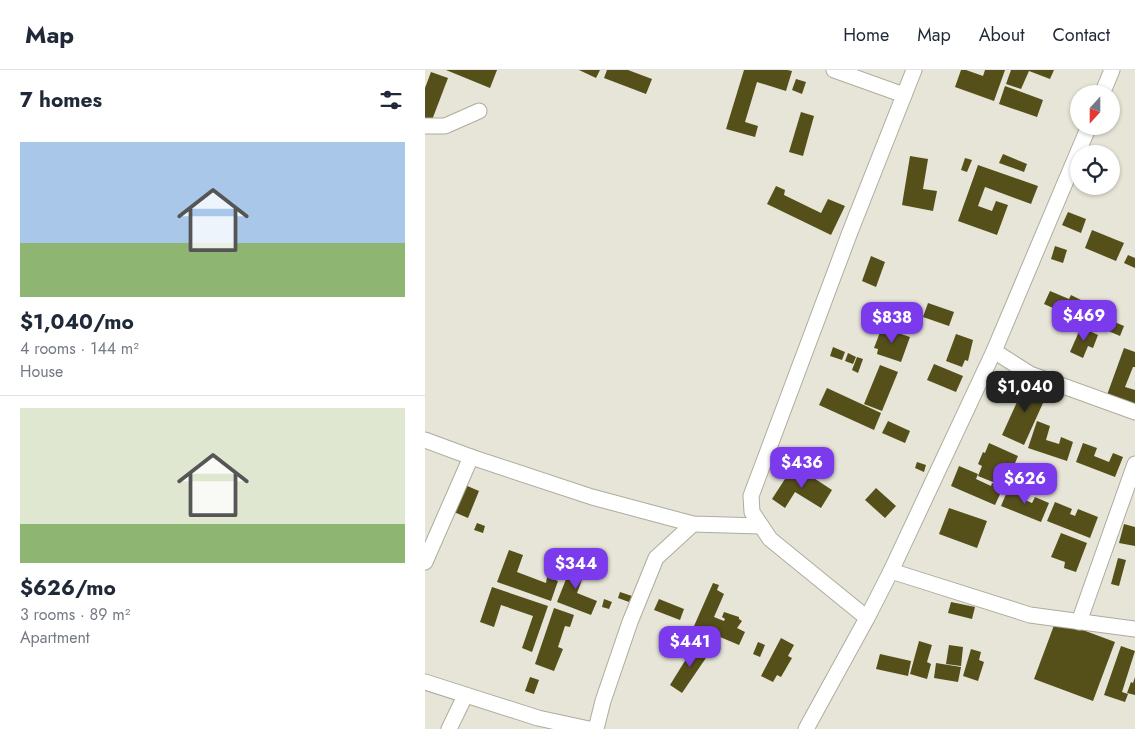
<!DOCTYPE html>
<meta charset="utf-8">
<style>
body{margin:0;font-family:Jost,sans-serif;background:#f6f6f7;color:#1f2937;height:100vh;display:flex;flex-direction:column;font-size:19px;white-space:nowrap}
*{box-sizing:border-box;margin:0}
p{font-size:16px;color:#747a83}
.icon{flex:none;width:28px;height:28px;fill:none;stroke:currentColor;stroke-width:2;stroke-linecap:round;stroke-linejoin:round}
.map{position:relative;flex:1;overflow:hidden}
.sheet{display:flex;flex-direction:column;background:#fff;width:425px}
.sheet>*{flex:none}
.needle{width:32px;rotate:201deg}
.buttons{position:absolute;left:645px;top:15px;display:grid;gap:10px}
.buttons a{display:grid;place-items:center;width:50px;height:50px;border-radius:50%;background:#fff;box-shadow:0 1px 4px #0004;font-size:25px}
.price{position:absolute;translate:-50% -42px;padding:0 11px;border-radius:10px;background:#7c3aed;color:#fff;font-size:16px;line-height:32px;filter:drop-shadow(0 1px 2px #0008)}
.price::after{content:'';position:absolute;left:50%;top:30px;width:15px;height:11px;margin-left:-8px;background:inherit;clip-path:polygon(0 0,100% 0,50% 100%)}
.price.current{background:#222;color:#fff}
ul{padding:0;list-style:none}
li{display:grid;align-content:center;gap:10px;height:265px;padding:0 20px}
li+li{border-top:1px solid #e0e1e3}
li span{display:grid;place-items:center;height:155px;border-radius:0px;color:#555}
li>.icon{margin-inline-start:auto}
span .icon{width:90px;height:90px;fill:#fffc;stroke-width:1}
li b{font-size:21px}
h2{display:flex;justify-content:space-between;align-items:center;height:60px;padding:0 20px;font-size:21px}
header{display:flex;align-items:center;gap:30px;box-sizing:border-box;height:70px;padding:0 25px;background:#fff;border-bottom:1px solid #e0e1e3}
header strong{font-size:24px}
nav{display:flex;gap:28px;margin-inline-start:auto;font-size:18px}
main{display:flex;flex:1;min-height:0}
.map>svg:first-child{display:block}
</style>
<header>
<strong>Map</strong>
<nav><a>Home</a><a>Map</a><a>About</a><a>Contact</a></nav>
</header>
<main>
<section class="sheet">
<h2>7 homes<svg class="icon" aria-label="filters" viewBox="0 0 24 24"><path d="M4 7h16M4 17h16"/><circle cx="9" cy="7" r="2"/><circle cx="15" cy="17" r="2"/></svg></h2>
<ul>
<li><span style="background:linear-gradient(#a9c7e8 65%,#8fb573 0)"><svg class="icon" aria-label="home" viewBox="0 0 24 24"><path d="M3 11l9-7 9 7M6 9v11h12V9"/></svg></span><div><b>$1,040/mo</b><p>4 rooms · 144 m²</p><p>House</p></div></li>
<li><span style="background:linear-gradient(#dfe7d0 75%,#8fb573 0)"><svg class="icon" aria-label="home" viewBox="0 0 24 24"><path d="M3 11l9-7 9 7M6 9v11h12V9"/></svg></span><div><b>$626/mo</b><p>3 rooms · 89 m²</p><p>Apartment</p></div></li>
</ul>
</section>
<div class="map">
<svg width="710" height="659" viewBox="0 0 710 659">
<rect width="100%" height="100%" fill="#e6e5d7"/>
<g fill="#555019">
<path d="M21 0H72L65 18Z"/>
<path d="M154 0H175L171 8Z"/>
<path d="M182 0H203L227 9 221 24 179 8Z"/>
<path d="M319 0H362L367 1 361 21 332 12 320 52 333 56 330 67 301 59Z"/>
<path d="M536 0H541L558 6 560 0H580L569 31 530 17Z"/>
<path d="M586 0H629L625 9 604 1 596 19 581 14Z"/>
<path d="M6 2 23 8 7 50 0 48V18Z"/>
<path d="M371 9 381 12 377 24 367 20Z"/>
<path d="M580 16 618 30 612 47 574 34Z"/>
<path d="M376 42 389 46 378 86 364 82Z"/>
<path d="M578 84 602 94 599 102 574 93Z"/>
<path d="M485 86 503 89 498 119 512 121 508 141 477 135Z"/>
<path d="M540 88 547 90 542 102 536 100Z"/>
<path d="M553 95 613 116 606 134 560 117 553 136 567 141 571 131 583 135 572 165 533 151Z"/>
<path d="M351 116 360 120 359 125 396 143 403 129 420 136 406 165 342 134Z"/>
<path d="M643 142 661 149 656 163 637 155Z"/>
<path d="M667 160 699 173 691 191 660 178Z"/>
<path d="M630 176 642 180 638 193 626 189Z"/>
<path d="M703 185 710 188V198L699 193Z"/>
<path d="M446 186 460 192 451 217 437 211Z"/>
<path d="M625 221 644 229 646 225 660 232 653 249 619 234Z"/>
<path d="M503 233 529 242 524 256 498 247Z"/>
<path d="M664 241 699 256 695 266 660 251Z"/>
<path d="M457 257 466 261 467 257 476 260V264L485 267 476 292 452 284 453 279 449 278Z"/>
<path d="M656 257 673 265 668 278 663 276 658 288 645 282Z"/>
<path d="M531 264 548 270 543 291 540 290 537 297 521 291Z"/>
<path d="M408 277 420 282 417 290 405 286Z"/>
<path d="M699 278 710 282V297H708L700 317 710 320V336L682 325Z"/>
<path d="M423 283 431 287 428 294 420 291Z"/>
<path d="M432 287 438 289 433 303 427 300Z"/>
<path d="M509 294 538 306 531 322 502 310Z"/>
<path d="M455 295 473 302 457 341 439 334Z"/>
<path d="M601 312 623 322 599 375 577 365Z"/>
<path d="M402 318 456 343 449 360 394 335Z"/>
<path d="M463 351 485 361 480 373 457 363Z"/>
<path d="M612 351 625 356 621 370 634 374 636 367 648 372 642 391 603 378Z"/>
<path d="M564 373 593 386 580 417 553 406 557 396 553 394 558 382 560 383Z"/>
<path d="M658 373 672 378 669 386 684 392 688 383 698 387 690 407 651 392Z"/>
<path d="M384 378 406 395 397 408 374 391Z"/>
<path d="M492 392 501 395 499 402 490 398Z"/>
<path d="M369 395 407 420 396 438 370 422 360 438 347 429Z"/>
<path d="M534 396 553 404 551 409 566 416 567 413 578 418 570 435 526 416Z"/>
<path d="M40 415 54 421 43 448 29 442Z"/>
<path d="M584 417 598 423 596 428 607 433 610 427 624 433 616 452 576 436Z"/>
<path d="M451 418 471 436 460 448 440 430Z"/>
<path d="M630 432 647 439 645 444 650 446 653 439 673 447 665 468 622 451Z"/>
<path d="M524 438 562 451 552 478 514 464Z"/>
<path d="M52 453 60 456 58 463 49 460Z"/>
<path d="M699 454 710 457V476L694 473Z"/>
<path d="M636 463 662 473 651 502 639 498 640 492 626 487Z"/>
<path d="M84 480 98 485 92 502 121 513 122 507 133 511 126 531 72 512Z"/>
<path d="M693 488 701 490 694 516 686 514Z"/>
<path d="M149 489 163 494 152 523 172 531 166 545 132 532Z"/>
<path d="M288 513 294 515 292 520 299 524 289 547 299 551 300 549 297 547 299 542 314 547V549L317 551 312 558 320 562 314 575 269 556Z"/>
<path d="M67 517 123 536 107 582 97 578 108 546 76 535 69 557 55 552Z"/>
<path d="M195 522 207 526 204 532 193 528Z"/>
<path d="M179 529 187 532 184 539 177 537Z"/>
<path d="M234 529 259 539 255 550 229 540Z"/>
<path d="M526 532 550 537 547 549 523 543Z"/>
<path d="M129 538 149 545 145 557 140 556 133 577 138 579 129 601 110 594Z"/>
<path d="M631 550 690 572 668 631 609 609Z"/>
<path d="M356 568 369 575 363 586 367 588 356 607 352 605 348 612 336 606Z"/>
<path d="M494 571 507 575 502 592 506 594 502 609 485 604Z"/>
<path d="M333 572 340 575 335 587 328 584Z"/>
<path d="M271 573 285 582 257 623 245 615Z"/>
<path d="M524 575 538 577 536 596 521 594Z"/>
<path d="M696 576 710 581 697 622 703 624 700 632 679 625Z"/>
<path d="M546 579 556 582 554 590 559 592 553 611 538 606Z"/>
<path d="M455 584 486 591 483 606 451 599Z"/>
<path d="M511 593 536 597 533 612 509 608Z"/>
<path d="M105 607 114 610 109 624 100 621Z"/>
<path d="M710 607V625L702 623 706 612 708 613Z"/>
</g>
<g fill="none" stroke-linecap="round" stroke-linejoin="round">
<defs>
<g id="minor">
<path d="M409 0 479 25"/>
<path d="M677 24 687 0"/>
<path d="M0 56H20L54 41"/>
<path d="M569 281 605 304 710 342"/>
<path d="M0 370 46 387 167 427 268 454 335 456"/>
<path d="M0 492 46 387"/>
<path d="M466 501 605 545 710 559"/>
<path d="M442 548 345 469 327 442 326 426 425 162 489 0"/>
<path d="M654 552 710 394"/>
<path d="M0 612 113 648 164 659"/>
<path d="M24 659 40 626"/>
<path d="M171 659 178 631 205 552 231 488 268 454"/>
<path d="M381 659 442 548 466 501 569 281 664 56"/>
</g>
</defs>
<use href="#minor" stroke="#adac9f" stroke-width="17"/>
<use href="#minor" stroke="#fff" stroke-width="15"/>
</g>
</svg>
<div class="buttons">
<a><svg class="needle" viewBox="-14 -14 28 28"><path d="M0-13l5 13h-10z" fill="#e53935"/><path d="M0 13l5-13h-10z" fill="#747a83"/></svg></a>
<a><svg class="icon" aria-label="locate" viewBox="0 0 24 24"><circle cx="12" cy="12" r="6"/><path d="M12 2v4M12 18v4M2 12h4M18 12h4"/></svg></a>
</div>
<b class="price" style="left:659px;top:272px">$469</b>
<b class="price" style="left:467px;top:274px">$838</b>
<b class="price current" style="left:600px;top:343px">$1,040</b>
<b class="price" style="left:377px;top:419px">$436</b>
<b class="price" style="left:600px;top:435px">$626</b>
<b class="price" style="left:151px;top:520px">$344</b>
<b class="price" style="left:265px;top:598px">$441</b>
</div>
</main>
